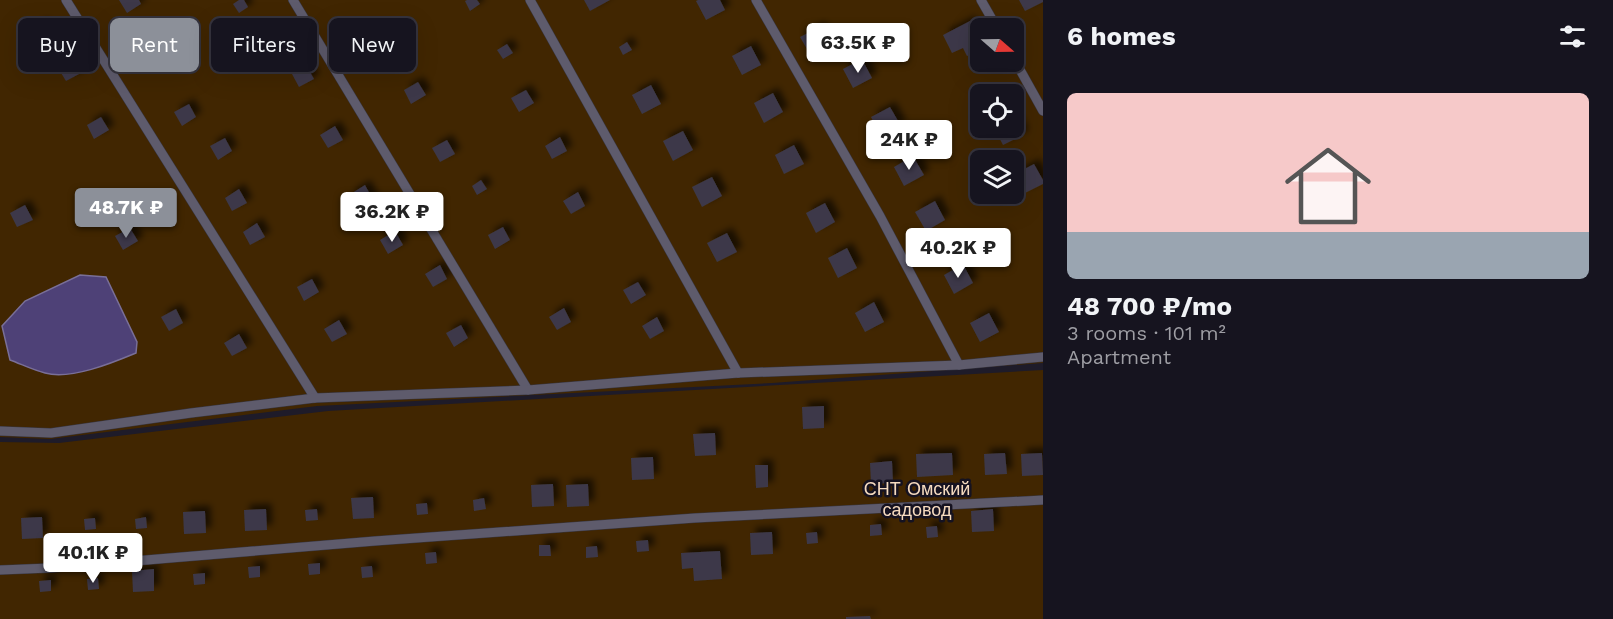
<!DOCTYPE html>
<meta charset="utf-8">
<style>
body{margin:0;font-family:"Work Sans",sans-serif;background:#23212c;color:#f1f3f6;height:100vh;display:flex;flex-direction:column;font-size:22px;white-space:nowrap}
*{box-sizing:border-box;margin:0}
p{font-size:20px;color:#9e9ea4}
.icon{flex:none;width:33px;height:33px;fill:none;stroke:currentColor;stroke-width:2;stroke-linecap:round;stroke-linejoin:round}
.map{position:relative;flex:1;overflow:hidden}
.drawer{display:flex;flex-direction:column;background:#16141f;width:570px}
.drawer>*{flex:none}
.banner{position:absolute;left:18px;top:18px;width:570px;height:54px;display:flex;gap:12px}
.needle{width:39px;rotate:110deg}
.controls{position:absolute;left:970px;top:18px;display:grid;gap:12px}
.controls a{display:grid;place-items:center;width:54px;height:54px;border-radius:9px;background:#16141f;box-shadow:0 6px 24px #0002,0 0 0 2px #35333d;font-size:30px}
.price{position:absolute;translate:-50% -51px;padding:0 14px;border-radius:6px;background:#fff;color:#222;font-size:20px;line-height:39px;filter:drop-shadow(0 2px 3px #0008)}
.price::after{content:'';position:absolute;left:50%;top:36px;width:18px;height:14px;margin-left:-9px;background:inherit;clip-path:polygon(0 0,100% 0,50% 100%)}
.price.active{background:#8c9099;color:#fff}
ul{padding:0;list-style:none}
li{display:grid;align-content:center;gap:12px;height:318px;padding:0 24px}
li span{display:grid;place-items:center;height:186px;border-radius:9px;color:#555}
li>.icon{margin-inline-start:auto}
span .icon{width:108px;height:108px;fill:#fffc;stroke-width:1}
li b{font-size:26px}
h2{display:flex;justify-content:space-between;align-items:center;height:72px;padding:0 24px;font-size:26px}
.pill{padding:0 21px;border-radius:9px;background:#16141f;box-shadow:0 6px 24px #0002,0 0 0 2px #35333d;font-size:21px;line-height:54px}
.pill.active{background:#8c9099;color:#fff}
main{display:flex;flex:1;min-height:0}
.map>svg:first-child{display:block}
</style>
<main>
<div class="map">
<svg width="1043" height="619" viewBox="0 0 1043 619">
<defs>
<filter id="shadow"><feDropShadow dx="5.5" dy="-5.5" stdDeviation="3" flood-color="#0009"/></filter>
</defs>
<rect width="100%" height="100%" fill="#1e1b29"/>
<g fill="#412601" fill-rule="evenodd">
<path d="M0 0H1043V363L772 383 317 406 50 439 0 437ZM981 28H1014V62H981ZM981 94H1014V128H981ZM981 160H1014V194H981Z"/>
<path d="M1043 370V619H0V442L59 443 328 411Z"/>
</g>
<path fill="#4e4177" stroke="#796f98" stroke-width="1.5" d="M80 275 106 277 137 342 136 353C112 363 71 380 45 373 33 370 21 364 10 360L2 326 25 301Z"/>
<g fill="#3c3949" filter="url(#shadow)">
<path d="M119 0H139L141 4 127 13Z"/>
<path d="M239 0H244L248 7 239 13 233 4Z"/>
<path d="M467 0H477L480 4 470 11 465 1Z"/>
<path d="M584 0H610L590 11Z"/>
<path d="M698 0H720L725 10 706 20 696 1Z"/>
<path d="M1019 0H1043V2L1025 11Z"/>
<path d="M970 21 979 39 975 41 980 50 967 56 963 48 952 53 943 35Z"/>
<path d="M43 24 51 37 36 46 28 32Z"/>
<path d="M820 27 830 46 811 56 800 37Z"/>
<path d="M159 39 166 52 152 61 144 47Z"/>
<path d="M271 39 277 48 267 54 261 45Z"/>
<path d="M627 42 632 50 623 55 619 47Z"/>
<path d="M507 44 513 53 503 59 497 50Z"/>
<path d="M751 46 761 65 742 75 732 56Z"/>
<path d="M402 50 408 60 398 66 392 56Z"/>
<path d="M73 59 81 73 66 81 58 68Z"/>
<path d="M862 59 872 78 853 88 843 69Z"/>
<path d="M306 65 314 79 299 87 292 74Z"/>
<path d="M418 82 426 95 411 104 404 90Z"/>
<path d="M651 85 661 104 642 114 632 95Z"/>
<path d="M526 90 534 103 519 112 511 98Z"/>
<path d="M773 93 783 112 764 123 754 103Z"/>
<path d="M189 104 196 117 182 126 174 112Z"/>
<path d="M890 107 901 126 881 136 871 117Z"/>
<path d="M101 117 109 130 94 139 87 125Z"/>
<path d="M1014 118 1023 135 1003 145 994 128H1014Z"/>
<path d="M335 126 343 140 328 148 320 135Z"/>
<path d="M683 131 693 150 673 161 663 141Z"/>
<path d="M560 137 567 151 552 159 545 146Z"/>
<path d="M225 138 232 151 218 160 210 146Z"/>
<path d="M447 140 455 154 440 162 432 148Z"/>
<path d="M794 145 804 164 784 174 775 155Z"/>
<path d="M913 156 924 175 904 186 894 167Z"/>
<path d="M1034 164 1043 180V184L1025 193 1015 174Z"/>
<path d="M712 177 722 196 702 207 692 187Z"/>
<path d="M481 180 487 189 477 195 472 186Z"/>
<path d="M365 185 378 209 362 219 349 195Z"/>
<path d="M239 189 247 203 232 211 225 198Z"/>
<path d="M578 192 585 206 571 214 563 201Z"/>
<path d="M935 201 945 220 926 231 915 212Z"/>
<path d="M825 203 835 222 816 233 806 213Z"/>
<path d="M25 205 33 220 17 227 10 213Z"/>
<path d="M257 223 265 237 250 245 243 232Z"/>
<path d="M503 227 510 240 495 249 488 235Z"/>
<path d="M130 228 138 241 123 250 115 236Z"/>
<path d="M395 231 403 245 388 254 380 240Z"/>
<path d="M727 233 737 252 717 262 707 243Z"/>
<path d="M847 248 857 268 838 278 828 258Z"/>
<path d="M963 264 973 283 954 294 944 275Z"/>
<path d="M440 265 447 279 433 287 425 274Z"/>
<path d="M312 279 319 292 304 301 297 287Z"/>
<path d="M638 282 646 295 631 304 623 290Z"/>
<path d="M874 302 884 322 865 332 855 313Z"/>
<path d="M564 308 571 322 557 330 549 317Z"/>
<path d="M176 309 183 323 169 331 161 317Z"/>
<path d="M989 313 999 332 980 342 970 323Z"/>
<path d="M657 317 664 331 650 339 642 326Z"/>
<path d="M339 320 347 334 332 342 324 329Z"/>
<path d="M461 325 468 338 454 347 446 333Z"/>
<path d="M239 334 247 348 232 356 224 343Z"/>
<path d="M824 406V428L803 429 802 407Z"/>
<path d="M715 433 716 455 695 456 693 434Z"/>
<path d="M952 453 953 475 917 477 916 454Z"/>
<path d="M1005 453 1007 474 985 475 984 454Z"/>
<path d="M1042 453 1043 475 1022 476 1021 454Z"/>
<path d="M653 457 654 479 632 480 631 458Z"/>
<path d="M892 461 893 483 871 484 870 463Z"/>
<path d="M755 465H768V487L756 488Z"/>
<path d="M553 484 554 506 532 507 531 485Z"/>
<path d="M588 484 589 506 567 507 566 485Z"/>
<path d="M373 497 374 518 353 519 351 498Z"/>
<path d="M484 498 486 509 474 511 473 500Z"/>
<path d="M427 503 428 514 417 515 416 504Z"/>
<path d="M266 509 267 530 245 531 244 510Z"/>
<path d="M317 509 318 520 306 521 305 510Z"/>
<path d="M993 509 994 531 972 532 971 511Z"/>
<path d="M205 511 206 533 184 534 183 512Z"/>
<path d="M42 517 43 538 22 539 21 518Z"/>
<path d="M146 517 147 528 136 529 135 519Z"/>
<path d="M95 518 96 529 85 530 84 519Z"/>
<path d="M881 524 882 535 870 536V525Z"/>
<path d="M937 526 938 537 927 538 926 527Z"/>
<path d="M772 532 773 554 751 555 750 533Z"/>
<path d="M817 532 818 543 807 544 806 533Z"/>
<path d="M648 540 649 551 637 552 636 541Z"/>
<path d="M539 545H550L551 556H539Z"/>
<path d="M597 546 598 557 586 558V547Z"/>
<path d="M720 551 722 579 694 581 693 568 682 569 681 553Z"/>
<path d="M436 552 437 563 426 564 425 553Z"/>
<path d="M320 563V574L309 575 308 564Z"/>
<path d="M260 566V577L249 578 248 567Z"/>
<path d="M372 566 373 577 362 578 361 567Z"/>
<path d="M154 569V591L133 592 132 571Z"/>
<path d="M205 573V584L194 585 193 574Z"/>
<path d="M98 578 99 589 88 590 87 579Z"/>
<path d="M51 580V591L40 592 39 581Z"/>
<path d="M870 616 871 619H846V617Z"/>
</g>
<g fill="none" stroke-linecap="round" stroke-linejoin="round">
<defs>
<g id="service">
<path d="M66 0 315 398"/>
<path d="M293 0 528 390"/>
<path d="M530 0 738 373"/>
<path d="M756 0 880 216 959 365"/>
<path d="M981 0 997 28"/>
<path d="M1014 59 1043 111"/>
<path d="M0 431 51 433 191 413 315 398 528 390 738 373 959 365 1043 357"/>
<path d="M0 570 50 568 375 541 695 518 1043 500"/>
</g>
</defs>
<use href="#service" stroke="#373540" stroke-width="10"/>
<use href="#service" stroke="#5e5b6c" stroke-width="9"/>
</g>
<g text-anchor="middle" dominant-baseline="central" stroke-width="5" stroke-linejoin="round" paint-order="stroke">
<g font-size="18" fill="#f6dbbf" stroke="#151220">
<text x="917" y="488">СНТ Омский<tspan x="917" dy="21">садовод</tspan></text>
</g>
</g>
</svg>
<div class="controls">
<a><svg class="needle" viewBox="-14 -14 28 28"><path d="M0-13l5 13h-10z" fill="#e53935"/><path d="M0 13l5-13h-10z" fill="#9e9ea4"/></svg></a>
<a><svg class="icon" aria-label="locate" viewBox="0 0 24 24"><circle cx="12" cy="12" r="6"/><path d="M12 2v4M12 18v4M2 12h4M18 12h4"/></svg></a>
<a><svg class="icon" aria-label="layers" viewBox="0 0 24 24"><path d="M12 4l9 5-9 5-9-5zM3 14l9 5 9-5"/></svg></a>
</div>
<b class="price" style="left:858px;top:74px">63.5K ₽</b>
<b class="price" style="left:909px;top:171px">24K ₽</b>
<b class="price active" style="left:126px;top:239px">48.7K ₽</b>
<b class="price" style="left:392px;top:243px">36.2K ₽</b>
<b class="price" style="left:958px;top:279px">40.2K ₽</b>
<b class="price" style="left:93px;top:584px">40.1K ₽</b>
<div class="banner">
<a class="pill">Buy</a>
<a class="pill active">Rent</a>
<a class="pill">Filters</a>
<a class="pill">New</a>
</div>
</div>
<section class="drawer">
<h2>6 homes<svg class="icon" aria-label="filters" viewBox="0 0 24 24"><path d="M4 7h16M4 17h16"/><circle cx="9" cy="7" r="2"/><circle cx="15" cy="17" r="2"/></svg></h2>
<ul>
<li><span style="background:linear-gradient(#f6c9c9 75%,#9aa5b1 0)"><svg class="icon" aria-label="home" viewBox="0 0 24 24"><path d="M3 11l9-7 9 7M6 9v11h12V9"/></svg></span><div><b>48 700 ₽/mo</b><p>3 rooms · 101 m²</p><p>Apartment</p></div></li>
</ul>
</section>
</main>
